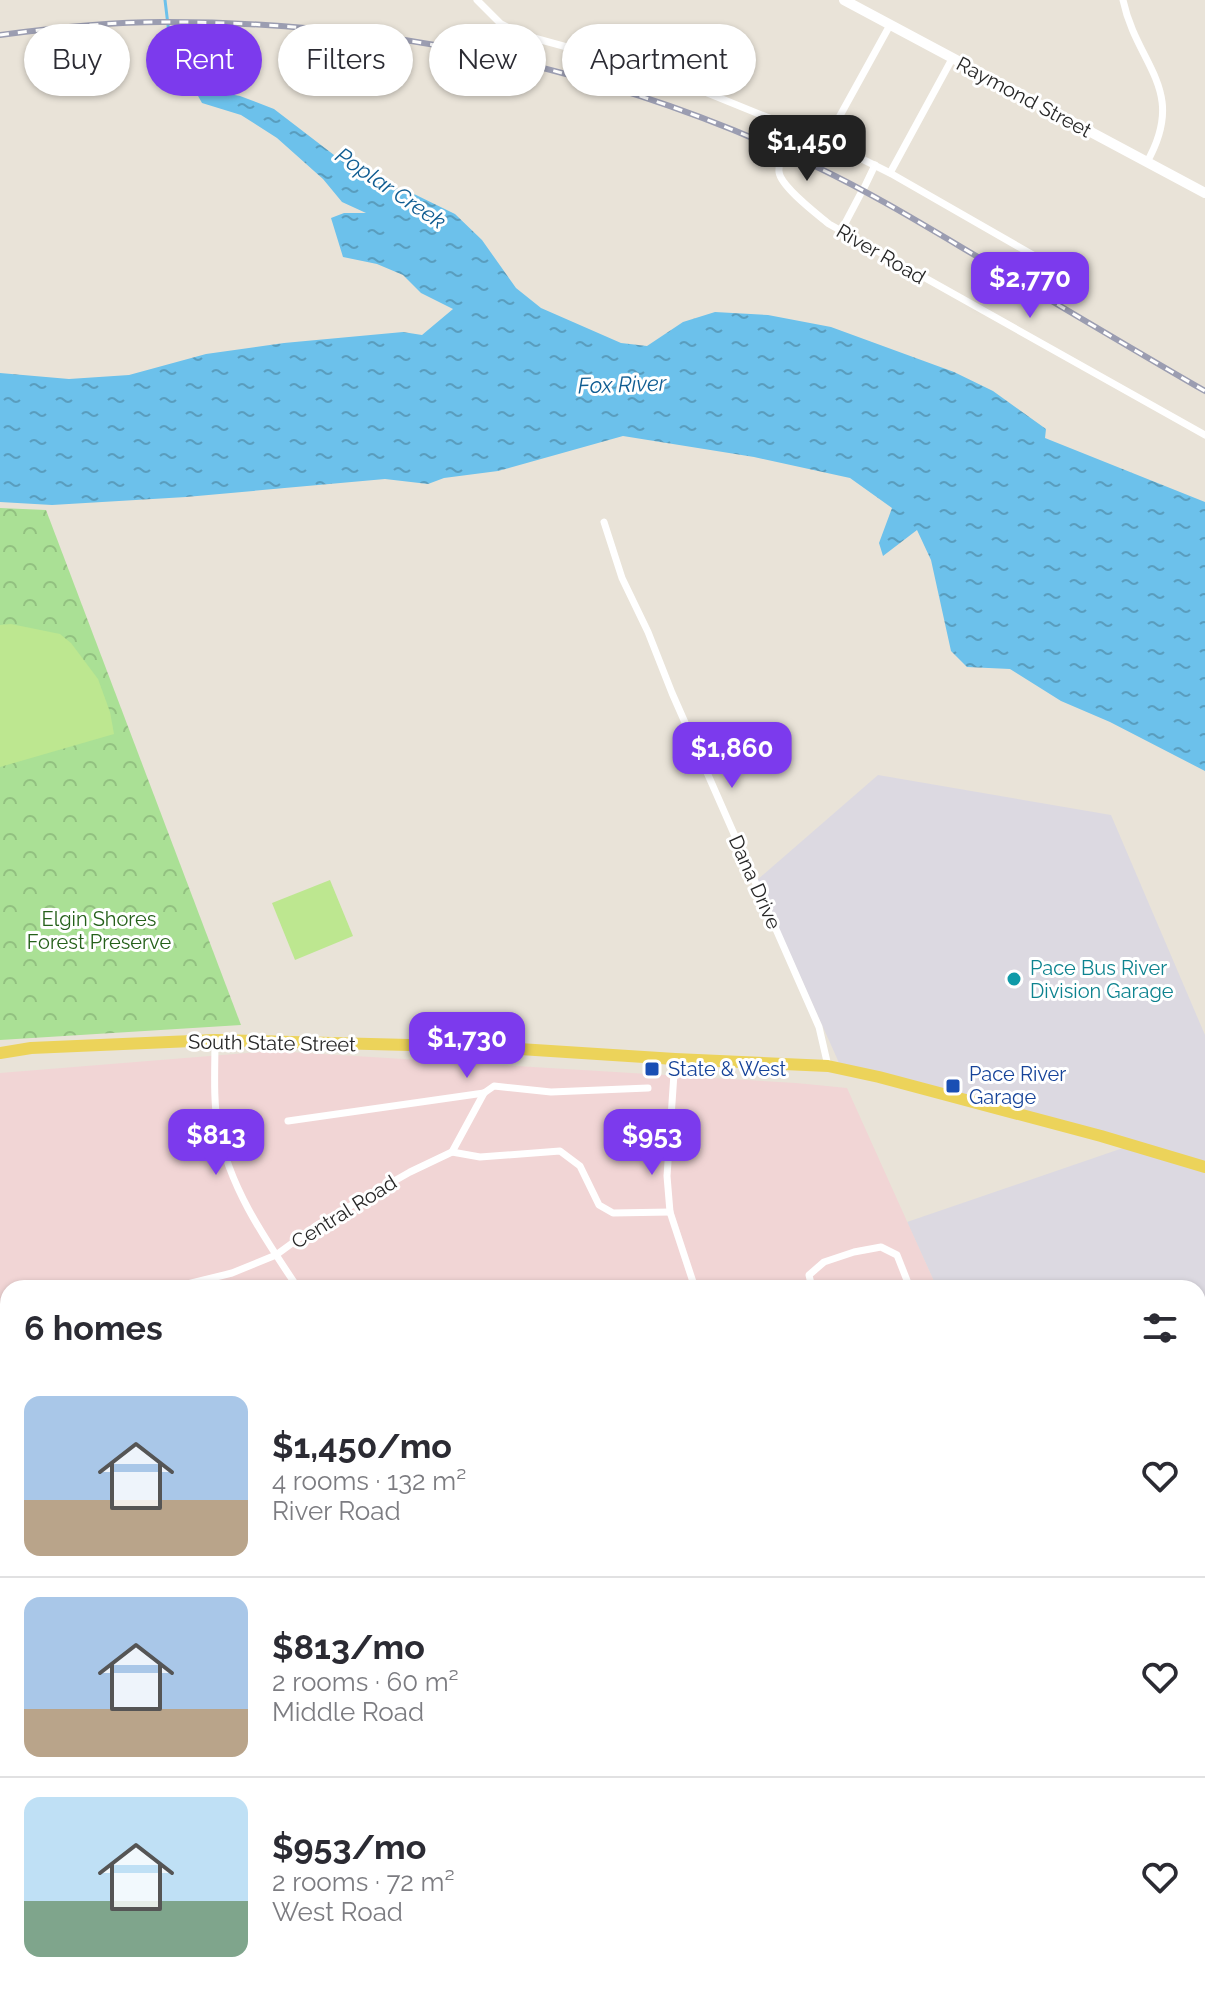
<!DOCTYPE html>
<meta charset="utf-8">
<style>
body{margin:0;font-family:Raleway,sans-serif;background:#f7f7f7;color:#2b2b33;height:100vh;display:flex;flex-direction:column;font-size:30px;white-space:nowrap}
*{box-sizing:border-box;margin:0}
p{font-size:26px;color:#7c7c81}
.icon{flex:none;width:44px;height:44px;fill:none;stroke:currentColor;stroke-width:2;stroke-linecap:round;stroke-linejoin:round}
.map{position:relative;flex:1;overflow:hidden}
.side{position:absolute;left:0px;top:1280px;width:1206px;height:714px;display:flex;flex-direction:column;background:#fff;border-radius:24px 24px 0 0;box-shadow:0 2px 6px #0004}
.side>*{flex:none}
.top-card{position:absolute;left:24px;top:24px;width:800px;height:72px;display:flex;gap:16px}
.price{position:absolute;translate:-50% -68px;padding:0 18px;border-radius:16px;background:#7c3aed;color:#fff;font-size:26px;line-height:52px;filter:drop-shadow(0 2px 4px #0008)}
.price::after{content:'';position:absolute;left:50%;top:48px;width:24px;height:18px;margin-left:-12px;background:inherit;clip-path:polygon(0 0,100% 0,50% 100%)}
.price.on{background:#222;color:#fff}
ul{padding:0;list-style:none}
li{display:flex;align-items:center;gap:24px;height:200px;padding:0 24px}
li+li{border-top:2px solid #e1e1e2}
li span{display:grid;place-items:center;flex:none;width:224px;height:160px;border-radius:16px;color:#555}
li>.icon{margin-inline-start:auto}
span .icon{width:96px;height:96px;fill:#fffc;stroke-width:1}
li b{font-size:34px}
h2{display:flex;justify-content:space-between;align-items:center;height:96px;padding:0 24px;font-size:34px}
.chip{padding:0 28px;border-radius:36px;background:#fff;box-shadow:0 2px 6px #0004;font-size:28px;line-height:72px}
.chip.on{background:#7c3aed;color:#fff}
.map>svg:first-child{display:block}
</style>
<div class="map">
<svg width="1205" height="1993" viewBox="0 0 1205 1993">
<defs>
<pattern id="park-crowns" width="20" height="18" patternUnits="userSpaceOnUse" patternTransform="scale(2)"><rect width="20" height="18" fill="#aae095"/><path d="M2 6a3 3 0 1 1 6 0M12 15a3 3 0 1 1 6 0" fill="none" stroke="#92c080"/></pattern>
<pattern id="water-ripples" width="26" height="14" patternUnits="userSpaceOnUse" patternTransform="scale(2)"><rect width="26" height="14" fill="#6cc1eb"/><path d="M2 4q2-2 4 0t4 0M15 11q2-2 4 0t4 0" fill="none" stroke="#599dbe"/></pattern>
</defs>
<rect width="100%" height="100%" fill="#e9e3d8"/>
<g fill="#dcd9e1">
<path d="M878 775 1111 815 1205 1035V1165L840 1065 757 880Z"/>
<path d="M1123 1148 1205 1170V1905L1198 1889V1288H937L907 1222Z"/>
</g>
<g fill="#f1d5d5">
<path d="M273 1051 796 1083 847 1088 937 1288H8V1803L0 1781V1073Z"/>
<path d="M638 1986H748L731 1993H640Z"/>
</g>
<path fill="#aae095" d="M1198 1943 1205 1957V1993H780L797 1986H1198Z"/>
<g fill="url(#park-crowns)">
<path d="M0 508 46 510 241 1025 0 1040Z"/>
<path d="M0 1600 8 1752V1986H260L263 1993H0Z"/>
</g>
<g fill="#bde790">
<path d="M11 624 60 634 71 643 98 679 110 712 114 734 0 767V625Z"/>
<path d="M330 880 353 936 295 960 272 903Z"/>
</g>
<path fill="url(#water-ripples)" d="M193 87 240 96 274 109 334 155 372 180 414 194 455 214 482 240 516 288 541 308 621 343 647 346 683 322 715 312 768 315 831 327 954 372 993 391 1046 429 1045 438 1205 502V771L1110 722 1061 701 1010 669 967 667 951 651 931 560 917 530 883 556 879 543 892 508 850 478 754 457 623 436 498 471 444 478 428 484 385 479 186 497 52 505 0 502V373L69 379 129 375 206 354 284 343 403 332 422 335 453 309 421 293 403 275 377 264 343 257 331 218 344 213H366L342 202 323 179 277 138 241 115 202 103Z"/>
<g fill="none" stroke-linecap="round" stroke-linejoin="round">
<path stroke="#6cc1eb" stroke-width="3" d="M165 0 171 50 193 87 195 88"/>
<g stroke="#fff" stroke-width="7">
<path d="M477 0 501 24 523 35 629 64 700 90 826 141 890 173 1061 271"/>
<path d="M1123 0C1137 66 1188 89 1147 162"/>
<path d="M795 129C789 141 778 158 779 172 781 187 817 214 829 224L1205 435"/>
<path d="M826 141 890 25"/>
<path d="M890 173 952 59"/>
<path d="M864 188 875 165"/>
<path d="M841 231 861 193"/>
<path d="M604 522 622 578 648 632 672 693 819 1027 828 1066"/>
<path d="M215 1040C215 1069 213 1099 218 1127 229 1187 265 1239 298 1288"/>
<path d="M675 1059 667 1176 670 1212 695 1288"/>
<path d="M288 1121 484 1093 494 1086 551 1092 648 1088"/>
<path d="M452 1152 480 1157 560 1151 580 1166 599 1205 613 1213 670 1212"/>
<path d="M171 1288 232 1273 276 1255 317 1225 410 1172 452 1152 484 1093"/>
<path d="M812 1288 809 1275 824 1262 854 1252 881 1247 897 1255 910 1288"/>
<path d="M0 1312H8"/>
</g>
<path stroke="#fff" stroke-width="10" d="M844 0 1205 193"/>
<path stroke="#ecd35a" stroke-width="12" d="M0 1053 31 1048 215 1040 487 1047 675 1059 828 1066 879 1077 1101 1136 1205 1167"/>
<defs>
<path id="rail" d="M0 35C53 28 108 22 161 22 388 21 614 69 819 168 877 196 932 230 988 263 1060 306 1132 349 1205 391"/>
</defs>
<use href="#rail" stroke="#9b9db1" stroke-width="6"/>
<use href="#rail" stroke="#fff" stroke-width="3" stroke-dasharray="9" stroke-linecap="butt"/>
</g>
<circle fill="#0f9aa8" stroke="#fff" stroke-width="3" cx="1014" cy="979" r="8"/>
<g fill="#1a4fb4" stroke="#fff" stroke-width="3">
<rect x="644" y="1061" width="16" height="16" rx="4"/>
<rect x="945" y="1078" width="16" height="16" rx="4"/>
</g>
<g text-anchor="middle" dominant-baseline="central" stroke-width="6" stroke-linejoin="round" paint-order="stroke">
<g font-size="20" fill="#272727" stroke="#fff">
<text transform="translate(1024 97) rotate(28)">Raymond Street</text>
<text transform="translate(881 254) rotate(30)">River Road</text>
<text transform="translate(755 882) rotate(66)">Dana Drive</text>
<text transform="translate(272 1043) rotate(1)">South State Street</text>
<text transform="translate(344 1212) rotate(-32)">Central Road</text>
</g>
<g font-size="20" fill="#25601a" stroke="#fff">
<text x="99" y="919">Elgin Shores<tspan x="99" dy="23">Forest Preserve</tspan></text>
</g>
<g font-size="20" fill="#0d838f" stroke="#fff" text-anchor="start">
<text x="1030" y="968">Pace Bus River<tspan x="1030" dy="23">Division Garage</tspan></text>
</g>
<g font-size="20" fill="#164399" stroke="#fff" text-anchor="start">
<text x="668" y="1069">State &amp; West</text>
<text x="969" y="1074">Pace River<tspan x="969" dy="23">Garage</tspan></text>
</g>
<g font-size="22" font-style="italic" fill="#105d92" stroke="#fff">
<text transform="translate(391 188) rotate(34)">Poplar Creek</text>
<text transform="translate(622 384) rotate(-2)">Fox River</text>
</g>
</g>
</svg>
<b class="price on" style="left:807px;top:183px">$1,450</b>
<b class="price" style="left:1030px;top:320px">$2,770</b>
<b class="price" style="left:732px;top:790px">$1,860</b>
<b class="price" style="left:467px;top:1080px">$1,730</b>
<b class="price" style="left:216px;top:1177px">$813</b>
<b class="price" style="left:652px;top:1177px">$953</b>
<div class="top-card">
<a class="chip">Buy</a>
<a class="chip on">Rent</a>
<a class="chip">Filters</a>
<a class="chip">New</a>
<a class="chip">Apartment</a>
</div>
<section class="side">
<h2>6 homes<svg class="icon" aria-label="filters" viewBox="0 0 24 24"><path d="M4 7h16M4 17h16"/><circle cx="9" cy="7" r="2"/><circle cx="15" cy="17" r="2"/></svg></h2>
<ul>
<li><span style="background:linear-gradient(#a9c7e8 65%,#b9a48a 0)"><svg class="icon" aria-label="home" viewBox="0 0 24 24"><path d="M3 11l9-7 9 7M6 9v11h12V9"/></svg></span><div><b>$1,450/mo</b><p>4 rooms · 132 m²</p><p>River Road</p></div><svg class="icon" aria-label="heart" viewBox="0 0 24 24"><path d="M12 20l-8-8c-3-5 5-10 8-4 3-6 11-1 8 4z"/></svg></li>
<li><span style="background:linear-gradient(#a9c7e8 70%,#b9a48a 0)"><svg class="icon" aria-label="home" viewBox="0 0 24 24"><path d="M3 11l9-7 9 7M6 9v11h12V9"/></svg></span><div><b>$813/mo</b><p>2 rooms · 60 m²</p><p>Middle Road</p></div><svg class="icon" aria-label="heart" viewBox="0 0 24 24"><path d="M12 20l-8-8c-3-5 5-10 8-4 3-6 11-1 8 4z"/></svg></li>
<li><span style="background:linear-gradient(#bfe0f5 65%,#7fa58c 0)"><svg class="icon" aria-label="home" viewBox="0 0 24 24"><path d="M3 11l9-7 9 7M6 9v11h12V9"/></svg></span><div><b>$953/mo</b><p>2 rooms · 72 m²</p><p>West Road</p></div><svg class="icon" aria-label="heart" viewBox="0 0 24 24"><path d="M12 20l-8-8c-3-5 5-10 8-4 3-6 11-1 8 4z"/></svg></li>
</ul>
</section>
</div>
